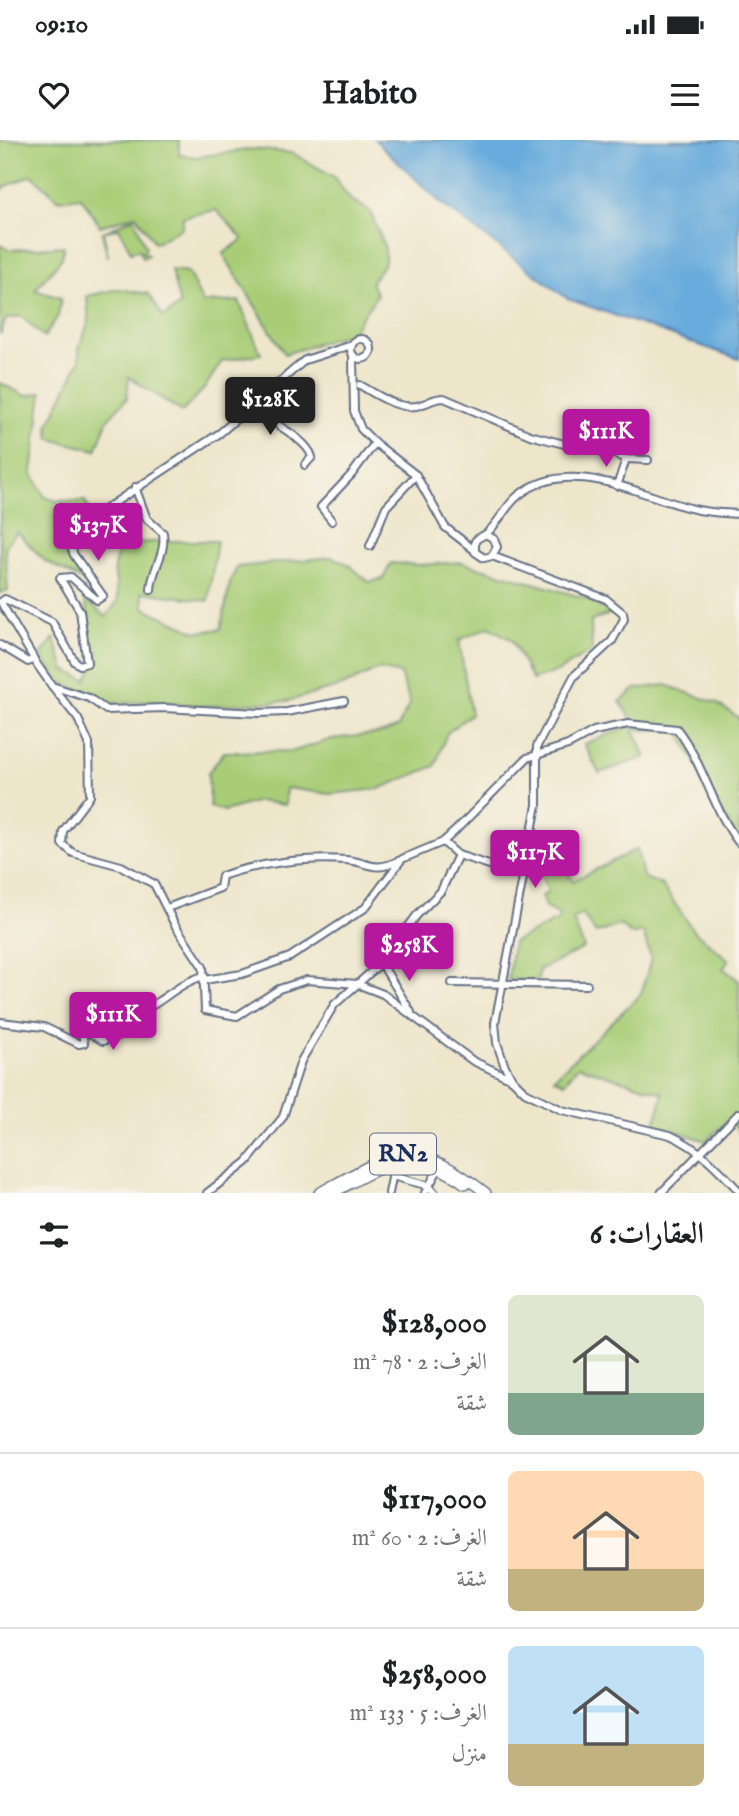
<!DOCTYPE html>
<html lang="ar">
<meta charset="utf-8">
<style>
body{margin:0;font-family:"IM FELL English",Amiri,serif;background:#f6f6f6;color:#202124;direction:rtl;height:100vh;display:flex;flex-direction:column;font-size:26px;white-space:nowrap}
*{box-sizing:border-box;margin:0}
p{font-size:23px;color:#757577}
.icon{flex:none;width:38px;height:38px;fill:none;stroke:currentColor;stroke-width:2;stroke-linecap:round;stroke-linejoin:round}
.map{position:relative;height:1053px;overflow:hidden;direction:ltr}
.details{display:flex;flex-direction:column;background:#fff;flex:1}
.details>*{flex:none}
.price{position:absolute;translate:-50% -60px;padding:0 16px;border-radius:7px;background:#b5179e;color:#fff;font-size:23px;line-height:46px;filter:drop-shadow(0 2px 4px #0008)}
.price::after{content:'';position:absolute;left:50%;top:42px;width:21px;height:16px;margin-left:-10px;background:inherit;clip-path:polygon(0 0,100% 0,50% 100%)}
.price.on{background:#222;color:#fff}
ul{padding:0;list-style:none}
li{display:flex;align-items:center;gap:21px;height:175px;padding:0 35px}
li+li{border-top:2px solid #e0e0e0}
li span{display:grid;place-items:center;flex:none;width:196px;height:140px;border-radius:10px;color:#555}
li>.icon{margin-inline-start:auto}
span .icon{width:84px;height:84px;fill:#fffc;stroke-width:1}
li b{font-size:30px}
h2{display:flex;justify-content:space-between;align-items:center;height:84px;padding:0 35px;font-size:30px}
.status{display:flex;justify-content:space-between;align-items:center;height:49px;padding:0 35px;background:#fff;direction:ltr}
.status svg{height:19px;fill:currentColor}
header{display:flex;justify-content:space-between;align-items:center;height:91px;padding:0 35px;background:#fff;font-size:32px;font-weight:700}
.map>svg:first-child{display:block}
</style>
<div class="status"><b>09:10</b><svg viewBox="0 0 49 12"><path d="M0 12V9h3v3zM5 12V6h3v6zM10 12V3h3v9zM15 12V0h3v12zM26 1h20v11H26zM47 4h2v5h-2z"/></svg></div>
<header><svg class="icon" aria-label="menu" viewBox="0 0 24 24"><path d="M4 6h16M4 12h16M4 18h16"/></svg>Habito<svg class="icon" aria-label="heart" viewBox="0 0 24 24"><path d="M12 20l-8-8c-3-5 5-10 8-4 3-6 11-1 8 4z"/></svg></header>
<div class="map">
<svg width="739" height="1053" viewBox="0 0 739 1053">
<rect width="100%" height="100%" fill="#f7f3e8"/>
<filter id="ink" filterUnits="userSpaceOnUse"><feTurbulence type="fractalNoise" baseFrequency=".0143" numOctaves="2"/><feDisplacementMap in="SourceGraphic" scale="14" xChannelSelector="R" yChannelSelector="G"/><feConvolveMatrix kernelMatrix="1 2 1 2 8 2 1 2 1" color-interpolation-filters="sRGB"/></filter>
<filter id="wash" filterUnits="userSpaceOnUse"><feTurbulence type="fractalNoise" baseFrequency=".00686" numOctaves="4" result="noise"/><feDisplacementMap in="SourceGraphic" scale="28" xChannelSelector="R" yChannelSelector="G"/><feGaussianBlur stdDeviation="1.57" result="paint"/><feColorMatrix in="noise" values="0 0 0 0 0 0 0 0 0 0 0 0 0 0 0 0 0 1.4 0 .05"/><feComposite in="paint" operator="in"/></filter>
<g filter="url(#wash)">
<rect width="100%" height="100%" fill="#eee6cb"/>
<g fill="#a9cd77" stroke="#627e6a" stroke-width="2">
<path d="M0 0H179V15L197 17 253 9 292 13 333 36 350 59 370 71 385 108V122L371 143 377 155 351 193 285 214 223 114 243 99 216 70 183 77 182 88 155 103 136 75 100 86 81 57 59 60 32 35 4 47 0 55Z"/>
<path d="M134 77 146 108 143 112 148 115 143 118 139 109 131 112 119 88 103 92 108 117 102 93Z"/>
<path d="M0 105 9 110 64 106 62 118 35 150 61 158 58 176 44 197 21 176 6 179 0 195Z"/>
<path d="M171 130 188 132 203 163 239 161 261 214 222 221 204 249 182 272 129 237 127 258 108 279 96 310 50 299 48 286 79 222V208L89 181 87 156 118 149 149 154 163 177 180 165Z"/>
<path d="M0 243 26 256 42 252 32 333 45 357 57 361H85L89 369 61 392 64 407 85 442 45 421 17 392 5 407 8 450 0 453Z"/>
<path d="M167 401H217L208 461 142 452 144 468 196 492 221 489 230 443 237 427 332 417 348 424 369 442 383 439 391 423 420 425 460 422 585 458 612 473 591 481 592 510 559 531 532 540 512 500 489 487 459 500 471 574 447 593 435 626 379 649 330 654 286 648 285 665 258 661 225 671 210 667 208 633 224 612 294 611 332 599 383 593 398 587 410 563 400 534 379 529 345 545 288 561 207 566 147 561 109 564 59 542 41 515 54 498 65 530 86 540 94 526 85 459 106 477 118 461 114 427 120 404Z"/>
<path d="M666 545 716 563 739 578V704L677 588 640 590 620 562 635 549Z"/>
<path d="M632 585 646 617 599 633 584 604Z"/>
<path d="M546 698 573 741 637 709 643 737 662 745 693 790 729 820 723 828 739 841V992L729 980 706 1001 655 984 663 953 578 926 564 943 554 938 641 854 651 819 643 792 632 795 620 785 596 793 582 774 573 779 584 808 539 830 538 840H508L513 802 558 780 560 775 546 768 542 756 548 752 534 717 537 703Z"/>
</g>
<path fill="#67abdc" stroke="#416d9d" stroke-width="2" d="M375 0H739V219L568 159 442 64Z"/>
</g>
<g filter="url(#ink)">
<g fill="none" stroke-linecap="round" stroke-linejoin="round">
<defs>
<g id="minor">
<circle cx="361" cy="209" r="10"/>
<path d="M353 216 354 271 361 289 375 303 416 335 445 387 473 409"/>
<path d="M360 245C377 255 402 273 423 264 432 261 434 258 444 258L530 295 564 304 596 305 626 319 648 320"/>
<path d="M252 268C268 281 307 298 312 317L305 325"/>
<path d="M617 346 626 319"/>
<path d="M135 347 147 379 163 393C166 416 152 427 151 450"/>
<path d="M332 381 321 367 352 334 375 303"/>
<path d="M487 395 494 399 497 407 492 416 484 418 475 412V401C479 396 485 396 488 392 500 381 506 365 519 355 569 315 639 355 690 368 706 373 723 373 739 374"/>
<path d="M370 406 386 367 416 335"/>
<path d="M492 416 606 459 623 473 624 479 612 501 574 536 537 606V665L495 883 497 903 504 924 512 939 525 952 562 970 670 995C699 1008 718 1028 739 1051"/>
<path d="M0 505 28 522 34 519 3 466 1 462 5 459 52 482 75 522 80 525 87 523 80 471 60 438 71 437 97 460 103 456 74 415 66 395 220 293 305 220 352 205"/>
<path d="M34 520 52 546 89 558 106 570 164 568 258 573 287 572 344 561"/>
<path d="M52 546 78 579 89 603 90 656 63 691 62 704 73 713 121 726 154 744 175 785 203 827 205 870 237 876 279 849 307 840 357 844 383 854 473 921 512 939"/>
<path d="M443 702 458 715 524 736"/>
<path d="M167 768 220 748 222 736C258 723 308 717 346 720 369 722 374 733 398 721"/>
<path d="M381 823 411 872"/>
<path d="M204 840 242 834 290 817 365 768 402 719 443 702 455 691 527 618 568 605 594 591 628 584 677 589C704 624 712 668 739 703"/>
<path d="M452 843 587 845"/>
<path d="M0 882 44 887 79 904 84 903 82 893 85 890 103 901 134 890V873C155 870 176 843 204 836"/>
<path d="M392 1036 429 1046 435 1053"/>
<path d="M207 1053 247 1022 283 977 301 921 334 865 381 823 417 775 441 751 458 715"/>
<path d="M389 1053 395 1023"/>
<path d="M425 1053 439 1028"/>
<path d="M661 1053 739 973"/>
</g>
<g id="highway">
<path d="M319 1053C395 1011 411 995 486 1053"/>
<path d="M333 1053C385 1025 411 1005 465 1044"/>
</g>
</defs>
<use href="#minor" stroke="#656f84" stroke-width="10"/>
<use href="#highway" stroke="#656f84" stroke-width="12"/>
<use href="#minor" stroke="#fff" stroke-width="6"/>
<use href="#highway" stroke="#fff" stroke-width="9"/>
</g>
</g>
<g text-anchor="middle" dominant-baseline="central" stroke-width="5" stroke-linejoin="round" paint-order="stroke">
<rect fill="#f7f3e8" stroke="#5d6a87" stroke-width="2" x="370" y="993.5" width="66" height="41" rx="5"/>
<g font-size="24" font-weight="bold" fill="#1b2f5e">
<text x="403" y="1014">RN2</text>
</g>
</g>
</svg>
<b class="price on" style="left:270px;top:297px">$128K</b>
<b class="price" style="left:606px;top:329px">$111K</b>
<b class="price" style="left:98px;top:423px">$137K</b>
<b class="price" style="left:535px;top:750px">$117K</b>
<b class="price" style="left:409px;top:843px">$258K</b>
<b class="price" style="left:113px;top:912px">$111K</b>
</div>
<section class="details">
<h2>العقارات: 6<svg class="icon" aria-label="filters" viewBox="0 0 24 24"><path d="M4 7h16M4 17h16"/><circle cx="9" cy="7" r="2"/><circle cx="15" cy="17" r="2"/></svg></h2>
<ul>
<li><span style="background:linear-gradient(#dfe7d0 70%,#7fa58c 0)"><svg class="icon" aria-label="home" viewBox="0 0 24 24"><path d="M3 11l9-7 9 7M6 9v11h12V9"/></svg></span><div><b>$128,000</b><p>الغرف: 2 · 78 m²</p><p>شقة</p></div></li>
<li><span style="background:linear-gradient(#ffd9b3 70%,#c2b280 0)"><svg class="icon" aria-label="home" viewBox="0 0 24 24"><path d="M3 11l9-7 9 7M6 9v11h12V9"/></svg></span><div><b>$117,000</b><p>الغرف: 2 · 60 m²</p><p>شقة</p></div></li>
<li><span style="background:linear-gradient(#bfe0f5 70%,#c2b280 0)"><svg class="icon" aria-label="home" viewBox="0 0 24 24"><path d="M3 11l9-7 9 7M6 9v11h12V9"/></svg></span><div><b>$258,000</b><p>الغرف: 5 · 133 m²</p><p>منزل</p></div></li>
</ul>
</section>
